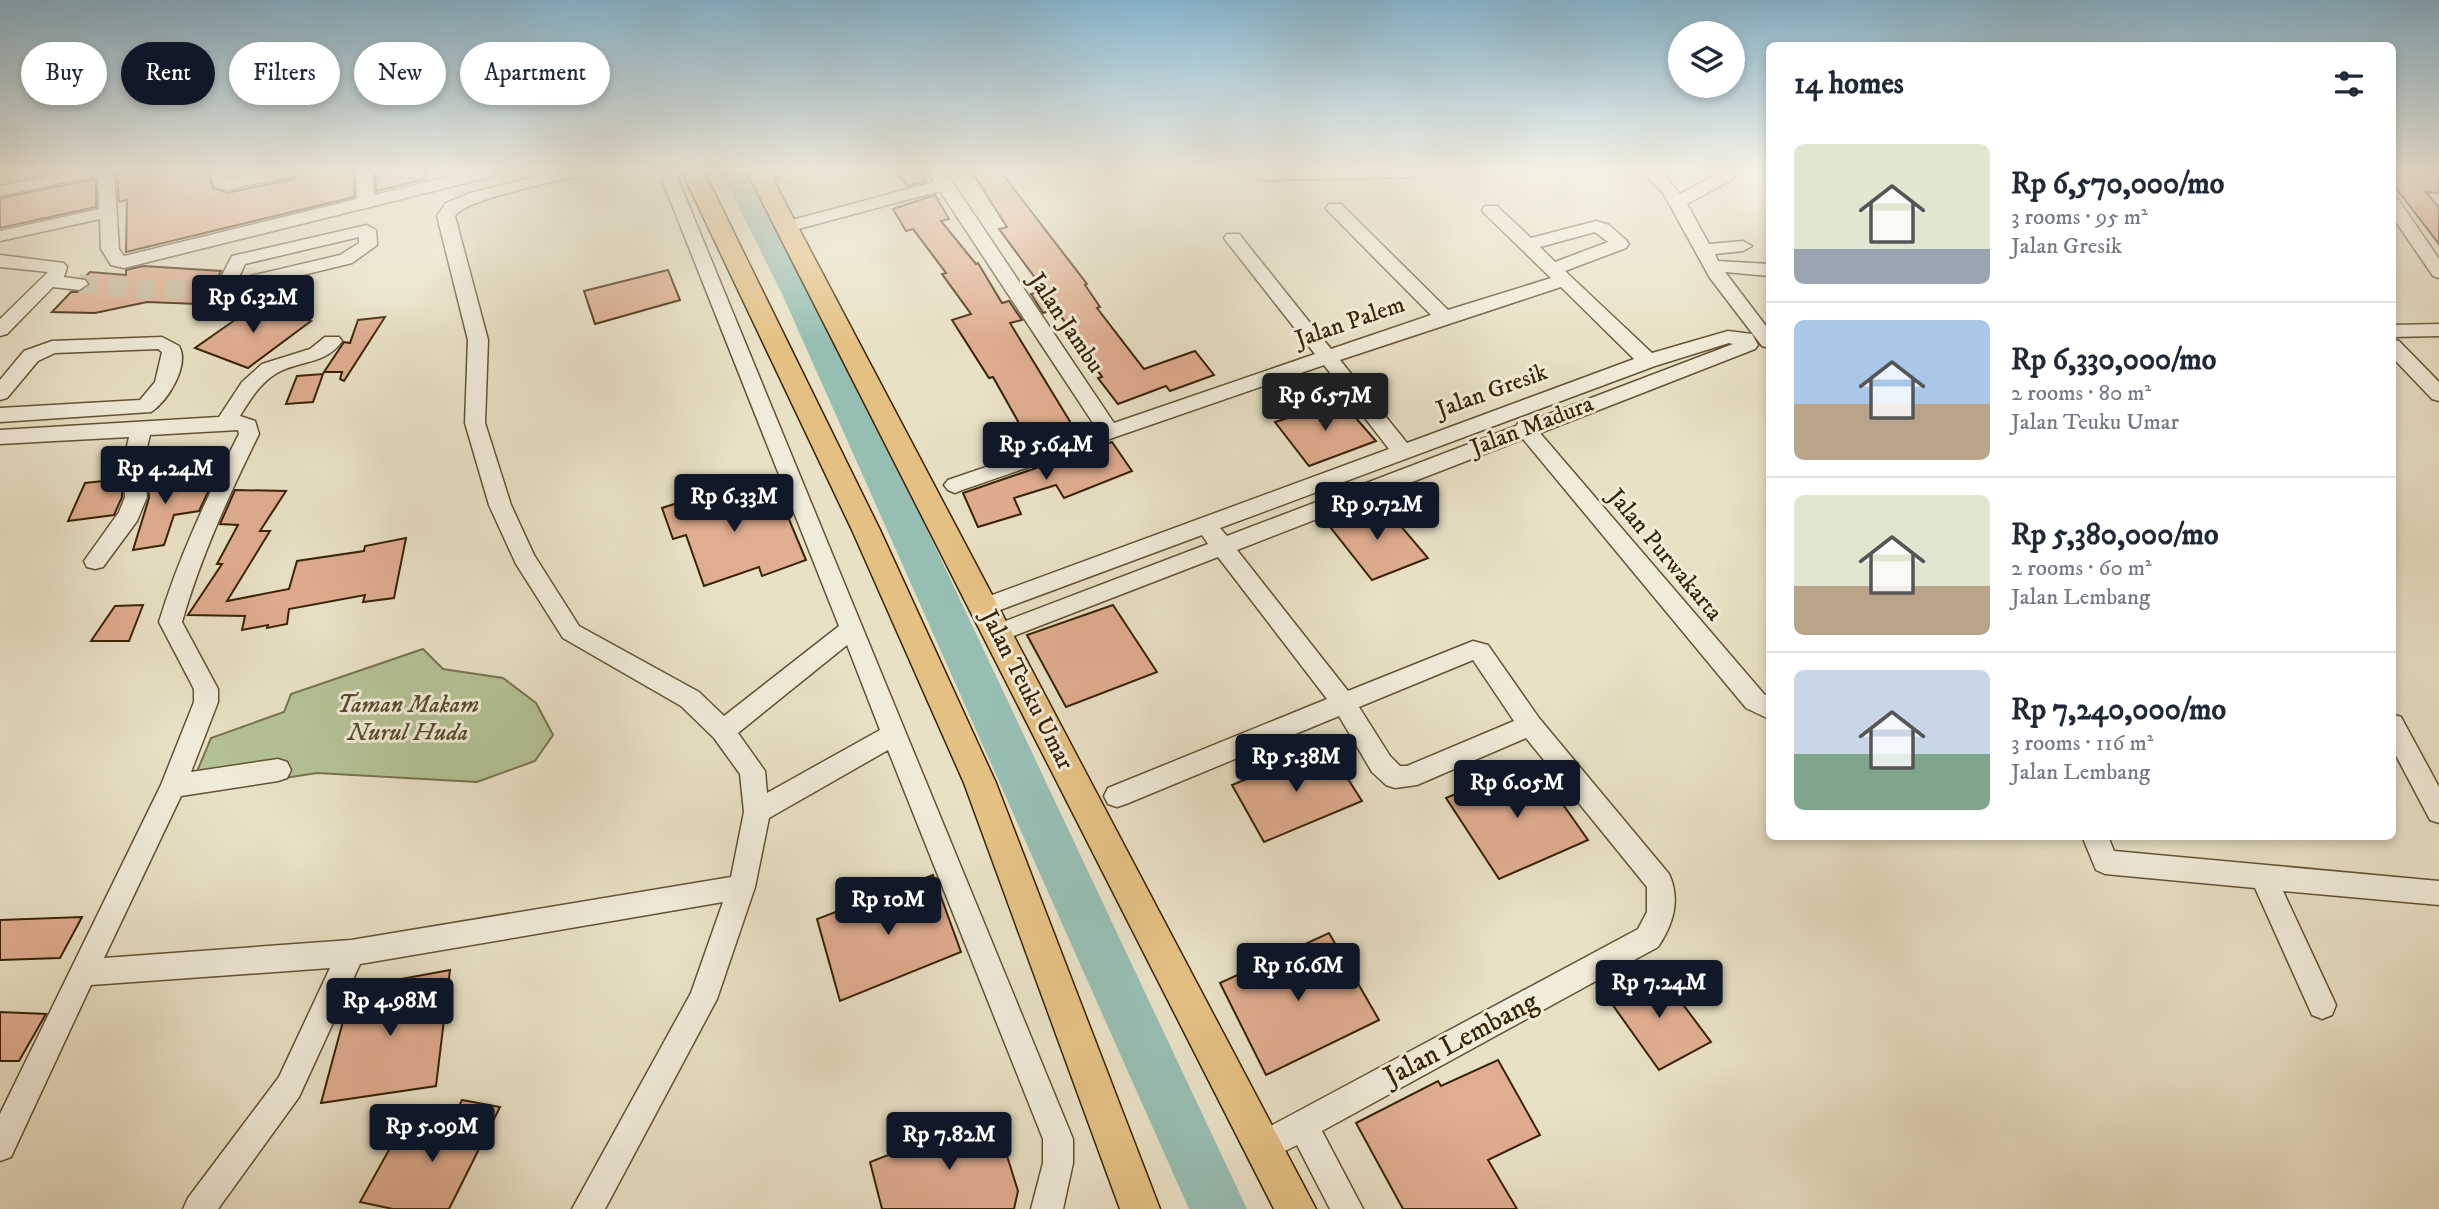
<!DOCTYPE html>
<meta charset="utf-8">
<style>
body{margin:0;font-family:"IM FELL DW Pica",serif;background:#f2f2f3;color:#1f2937;height:100vh;display:flex;flex-direction:column;font-size:26px;white-space:nowrap}
*{box-sizing:border-box;margin:0}
p{font-size:23px;color:#747a83}
.icon{flex:none;width:38px;height:38px;fill:none;stroke:currentColor;stroke-width:2;stroke-linecap:round;stroke-linejoin:round}
.map{position:relative;flex:1;overflow:hidden}
.details{position:absolute;left:1766px;top:42px;width:630px;height:798px;display:flex;flex-direction:column;background:#fff;border-radius:10px;box-shadow:0 4px 10px #0003}
.details>*{flex:none}
.guide{position:absolute;left:21px;top:42px;width:665px;height:63px;display:flex;gap:14px}
.tools{position:absolute;left:1668px;top:21px;display:grid;gap:14px}
.tools a{display:grid;place-items:center;width:77px;height:77px;border-radius:50%;background:#fff;box-shadow:0 4px 10px #0003;font-size:35px}
.price{position:absolute;translate:-50% -60px;padding:0 16px;border-radius:7px;background:#111827;color:#fff;font-size:23px;line-height:46px;filter:drop-shadow(0 2px 4px #0008)}
.price::after{content:'';position:absolute;left:50%;top:42px;width:21px;height:16px;margin-left:-10px;background:inherit;clip-path:polygon(0 0,100% 0,50% 100%)}
.price.active{background:#222;color:#fff}
ul{padding:0;list-style:none}
li{display:flex;align-items:center;gap:21px;height:175px;padding:0 28px}
li+li{border-top:2px solid #e0e1e3}
li span{display:grid;place-items:center;flex:none;width:196px;height:140px;border-radius:10px;color:#555}
li>.icon{margin-inline-start:auto}
span .icon{width:84px;height:84px;fill:#fffc;stroke-width:1}
li b{font-size:30px}
h2{display:flex;justify-content:space-between;align-items:center;height:84px;padding:0 28px;font-size:30px}
.chip{padding:0 24px;border-radius:32px;background:#fff;box-shadow:0 4px 10px #0003;font-size:24px;line-height:63px}
.chip.active{background:#111827;color:#fff}
.map>svg:first-child{display:block}
</style>
<div class="map">
<svg width="2439" height="1209" viewBox="0 0 2439 1209">
<rect width="100%" height="100%" fill="#e9e1c6"/>
<filter id="stains"><feTurbulence type="fractalNoise" baseFrequency=".00286" numOctaves="4"/><feColorMatrix values="0 0 0 0 .2 0 0 0 0 .09 0 0 0 0 .02 0 0 0 .5 -.17"/></filter>
<radialGradient id="worn" r=".72"><stop offset=".6" stop-color="#630" stop-opacity="0"/><stop offset="1" stop-color="#630" stop-opacity=".3"/></radialGradient>
<path fill="#b4c397" stroke="#76734e" stroke-width="2" d="M423 649 443 669 503 678 536 703 553 735 535 761 477 782 317 773 188 793 211 738 284 712 291 694Z"/>
<g fill="none" stroke-linecap="round" stroke-linejoin="round">
<path fill="#97beb3" fill-rule="evenodd" d="M721 172H752L817 296 1247 1209H1189L783 296Z"/>
</g>
<g fill="#e0ad90" stroke="#382304" stroke-width="2">
<path d="M117 172H208L213 188 227 193 293 179 296 174 306 172H354V197L126 252 127 200 119 202Z"/>
<path d="M375 172H425L426 179 376 191Z"/>
<path d="M897 172H920L926 181 907 186Z"/>
<path d="M972 172H1001L1087 284 1085 285 1100 307 1097 308 1144 369 1195 351 1214 375 1170 391 1166 386 1118 404 1098 378 1102 377 1056 309 1043 313 1031 294 1044 290 999 229 1007 227Z"/>
<path d="M2392 172H2439V193L2426 192 2439 208V244L2392 183Z"/>
<path d="M96 179V207L0 228V198Z"/>
<path d="M935 195 949 219 941 221 976 264 978 263 1002 303 1009 301 1022 320 1010 323 1077 433 1033 448 993 377 989 378 952 320 971 314 942 274 946 273 913 229 906 231 893 209Z"/>
<path d="M143 266 221 271 216 281 201 284 198 290 205 295 198 304 147 302 95 313 52 312 71 292H80L89 286 90 282 85 277 90 272 126 275V270Z"/>
<path d="M668 270 680 300 595 324 584 291Z"/>
<path d="M259 303 311 321 248 368 195 348Z"/>
<path d="M385 317 344 381 340 379 342 372H324L344 342 350 343 358 320Z"/>
<path d="M323 374 313 402 286 404 297 376Z"/>
<path d="M1341 401 1376 441 1309 466 1275 422Z"/>
<path d="M1112 442 1132 471 1064 498 1056 485 1014 498 1021 514 978 527 963 493Z"/>
<path d="M174 463 173 491 208 486 206 490H209L199 511 174 515 164 545 133 550 149 498 147 470Z"/>
<path d="M122 479V497L114 515 68 521 85 483Z"/>
<path d="M749 480 761 512 783 505 806 560 762 576 759 567 704 586 686 535 673 539 662 508Z"/>
<path d="M235 490 286 491 260 531H270L227 601 289 589 297 561 364 551 365 546 406 538 394 598 363 602 365 595 289 609 287 624 267 628 268 625 242 630 245 616 188 615 222 564H217L238 525 220 524Z"/>
<path d="M1383 505 1428 558 1372 580 1327 523Z"/>
<path d="M143 605 129 641H91L115 606Z"/>
<path d="M1113 605 1157 672 1066 707 1027 635Z"/>
<path d="M1327 746 1362 801 1264 842 1232 785Z"/>
<path d="M1533 762 1588 840 1499 879 1446 798Z"/>
<path d="M933 875 961 952 840 1001 817 919Z"/>
<path d="M82 917 60 958 0 960V920Z"/>
<path d="M1329 933 1379 1020 1266 1075 1220 983Z"/>
<path d="M450 970 436 1086 321 1103 352 988Z"/>
<path d="M1658 971 1711 1042 1659 1070 1607 997Z"/>
<path d="M0 1012 46 1014 19 1061H0Z"/>
<path d="M1498 1060 1540 1135 1488 1160 1517 1209H1403L1356 1123 1438 1081 1441 1086Z"/>
<path d="M462 1100 500 1107 449 1209H393L360 1202 395 1139 438 1147Z"/>
<path d="M994 1114 1018 1191 1014 1209H882L870 1162Z"/>
</g>
<g fill="none" stroke-linecap="round" stroke-linejoin="round">
<path stroke="#c6bb9f" stroke-width="19" stroke-dasharray="19 10" stroke-linecap="butt" d="M79 284 148 290 210 289"/>
<defs>
<g id="minor">
<path d="M65 172H95L93 176 0 196V186Z"/>
<path d="M98 172H114L119 249 124 256 357 199 356 172H372L374 195 469 172H496L494 176 124 268 111 265 101 249 100 219 0 241V231L99 209Z"/>
<path d="M210 172H226L228 179 264 172H294L292 176 226 190 215 187Z"/>
<path d="M554 172H580L578 176C554 182 466 199 455 216L488 340 485 423 511 505 534 555 579 626 699 692 724 716 839 626 659 172H675L1073 1139V1163L1063 1209H1031L1043 1163V1139L888 750 769 818 755 887 717 999 605 1209H572L691 993 723 902 360 964 299 1097 218 1209H183L188 1198 279 1077 330 968 91 985 11 1157 0 1161V1114L161 785 194 702V689L159 622C179 556 208 495 239 434L238 430 150 435 144 460 147 497 137 521 103 567 95 569 87 567 84 561 119 512 125 497 124 460 129 437 0 444V430L219 417 242 382 262 364 310 349 325 337H339L342 341C326 365 299 360 277 373 260 383 250 400 240 416L255 421 259 434C229 495 201 556 182 622L218 689V702L191 772 278 759 287 762 291 770 287 778 278 781 181 796 104 958 351 940 731 877 744 812 740 774 714 738 681 706 563 638 516 564 489 505 465 423 468 340 437 216 446 203 470 193ZM847 645 880 730 767 793 765 771 738 733Z"/>
<path d="M754 172H782L780 176 760 180 754 179 752 175Z"/>
<path d="M928 172H944L951 180 1114 423 1315 354 1227 242 1224 238 1227 234H1239L1331 349 1431 315 1329 212 1326 208 1329 204H1341L1448 310 1551 278 1485 214 1482 210 1485 206H1497L1531 238 1596 221 1609 225 1626 240 1629 244 1626 248 1565 271 1652 353 1728 331 1752 334 1758 345 1755 349 1540 433 1764 694 1769 697V719L1746 708 1523 439 1237 550 1348 691 1473 641 1488 645 1539 718 1669 874C1681 900 1673 925 1658 947L1322 1131 1363 1209H1330L1297 1145 1263 1162 1252 1158 1248 1147 1252 1136 1638 929 1647 912V887L1526 738 1417 785 1395 788 1386 785 1372 772 1339 716 1126 804 1117 807 1108 804 1104 796 1108 788 1327 699 1218 557 998 642 990 639 986 633 990 627 1208 544 1202 535 984 616 976 613 973 607 976 601 1389 449 1324 365 962 490 955 493 948 490 944 485 948 480 1097 429 940 191 787 232 778 227 781 223 934 182ZM1595 232 1608 242 1555 262 1540 247ZM1561 287 1634 359 1407 443 1340 360ZM1729 343 1733 344 1528 422 1518 423 1516 426 1227 536 1220 528 1655 366ZM1473 660 1514 721 1407 766H1400L1390 756 1359 707Z"/>
<path d="M1260 172H1422L1414 177 1266 180 1260 179 1258 175Z"/>
<path d="M1641 172H1661L1680 194 1721 172H1733L1735 175 1733 179 1687 204 1709 244 1743 241 1752 246 1743 251 1715 254 1718 261 1769 264V276L1725 272 1769 330V348L1762 346 1710 278 1662 191Z"/>
<path d="M2392 198 2398 199 2439 259V278L2433 276 2392 216Z"/>
<path d="M367 225 376 230 377 245 352 263 225 294 210 295 201 289 203 285 218 283 232 256ZM359 237V243L340 255 238 279 245 264Z"/>
<path d="M0 255 64 263 67 267 64 277 85 280 88 284 79 290 53 287 7 334 0 336V319L48 272 0 267Z"/>
<path d="M2439 324V336L2392 337V325Z"/>
<path d="M162 337 179 346C190 365 168 401 151 412L0 422V408L140 400 155 382 162 352 158 349 55 353 38 361 7 398 0 400V380L24 351 52 341Z"/>
<path d="M2392 339 2399 341 2439 382V401L2432 399 2392 357Z"/>
<path d="M2392 714 2401 717 2439 787V823L2430 820 2392 748Z"/>
<path d="M2082 836H2108L2114 851 2439 881V905L2283 891 2336 1005 2332 1015 2322 1019 2312 1015 2255 888 2105 874 2096 870Z"/>
</g>
<g id="major">
<path d="M682 172H704L880 530 996 783 1160 1209H1120L964 783 852 530Z"/>
<path d="M747 172H769L1316 1209H1274Z"/>
</g>
</defs>
<use href="#minor" stroke="#645234" stroke-width="3"/>
<use href="#major" stroke="#382304" stroke-width="3"/>
<use href="#minor" fill="#f1ecda" fill-rule="evenodd"/>
<use href="#major" fill="#e4c083" fill-rule="evenodd"/>
</g>
<linearGradient id="sky" x2="0" y2="1"><stop stop-color="#87b8d3"/><stop offset="0.5" stop-color="#f5f2e5"/><stop offset="1" stop-color="#f5f2e5" stop-opacity="0"/></linearGradient>
<rect width="2439" height="341" fill="url(#sky)"/>
<g text-anchor="middle" dominant-baseline="central" stroke-width="6" stroke-linejoin="round" paint-order="stroke">
<g font-size="24" fill="#382304" stroke="#f1ecda">
<text transform="translate(1350 322) rotate(-19)">Jalan Palem</text>
<text transform="translate(1066 323) rotate(56)">Jalan Jambu</text>
<text transform="translate(1492 391) rotate(-20)">Jalan Gresik</text>
<text transform="translate(1532 426) rotate(-21)">Jalan Madura</text>
<text transform="translate(1665 555) rotate(50)">Jalan Purwakarta</text>
<text transform="translate(1027 690) rotate(63)">Jalan Teuku Umar</text>
</g>
<g font-size="24" font-style="italic" fill="#574b29" stroke="#f1ecda">
<text x="408" y="705">Taman Makam<tspan x="408" dy="28">Nurul Huda</tspan></text>
</g>
<g font-size="28" fill="#382304" stroke="#f1ecda">
<text transform="translate(1461 1039) rotate(-28)">Jalan Lembang</text>
</g>
</g>
<rect width="100%" height="100%" filter="url(#stains)"/>
<rect width="100%" height="100%" fill="url(#worn)"/>
</svg>
<div class="tools">
<a><svg class="icon" aria-label="layers" viewBox="0 0 24 24"><path d="M12 4l9 5-9 5-9-5zM3 14l9 5 9-5"/></svg></a>
</div>
<b class="price" style="left:253px;top:335px">Rp 6.32M</b>
<b class="price active" style="left:1325px;top:433px">Rp 6.57M</b>
<b class="price" style="left:1046px;top:482px">Rp 5.64M</b>
<b class="price" style="left:165px;top:506px">Rp 4.24M</b>
<b class="price" style="left:734px;top:534px">Rp 6.33M</b>
<b class="price" style="left:1377px;top:542px">Rp 9.72M</b>
<b class="price" style="left:1296px;top:794px">Rp 5.38M</b>
<b class="price" style="left:1517px;top:820px">Rp 6.05M</b>
<b class="price" style="left:888px;top:937px">Rp 10M</b>
<b class="price" style="left:1298px;top:1003px">Rp 16.6M</b>
<b class="price" style="left:1659px;top:1020px">Rp 7.24M</b>
<b class="price" style="left:390px;top:1038px">Rp 4.98M</b>
<b class="price" style="left:432px;top:1164px">Rp 5.09M</b>
<b class="price" style="left:949px;top:1172px">Rp 7.82M</b>
<div class="guide">
<a class="chip">Buy</a>
<a class="chip active">Rent</a>
<a class="chip">Filters</a>
<a class="chip">New</a>
<a class="chip">Apartment</a>
</div>
<section class="details">
<h2>14 homes<svg class="icon" aria-label="filters" viewBox="0 0 24 24"><path d="M4 7h16M4 17h16"/><circle cx="9" cy="7" r="2"/><circle cx="15" cy="17" r="2"/></svg></h2>
<ul>
<li><span style="background:linear-gradient(#dfe7d0 75%,#9aa5b1 0)"><svg class="icon" aria-label="home" viewBox="0 0 24 24"><path d="M3 11l9-7 9 7M6 9v11h12V9"/></svg></span><div><b>Rp 6,570,000/mo</b><p>3 rooms · 95 m²</p><p>Jalan Gresik</p></div></li>
<li><span style="background:linear-gradient(#a9c7e8 60%,#b9a48a 0)"><svg class="icon" aria-label="home" viewBox="0 0 24 24"><path d="M3 11l9-7 9 7M6 9v11h12V9"/></svg></span><div><b>Rp 6,330,000/mo</b><p>2 rooms · 80 m²</p><p>Jalan Teuku Umar</p></div></li>
<li><span style="background:linear-gradient(#dfe7d0 65%,#b9a48a 0)"><svg class="icon" aria-label="home" viewBox="0 0 24 24"><path d="M3 11l9-7 9 7M6 9v11h12V9"/></svg></span><div><b>Rp 5,380,000/mo</b><p>2 rooms · 60 m²</p><p>Jalan Lembang</p></div></li>
<li><span style="background:linear-gradient(#c9d6e8 60%,#7fa58c 0)"><svg class="icon" aria-label="home" viewBox="0 0 24 24"><path d="M3 11l9-7 9 7M6 9v11h12V9"/></svg></span><div><b>Rp 7,240,000/mo</b><p>3 rooms · 116 m²</p><p>Jalan Lembang</p></div></li>
</ul>
</section>
</div>
